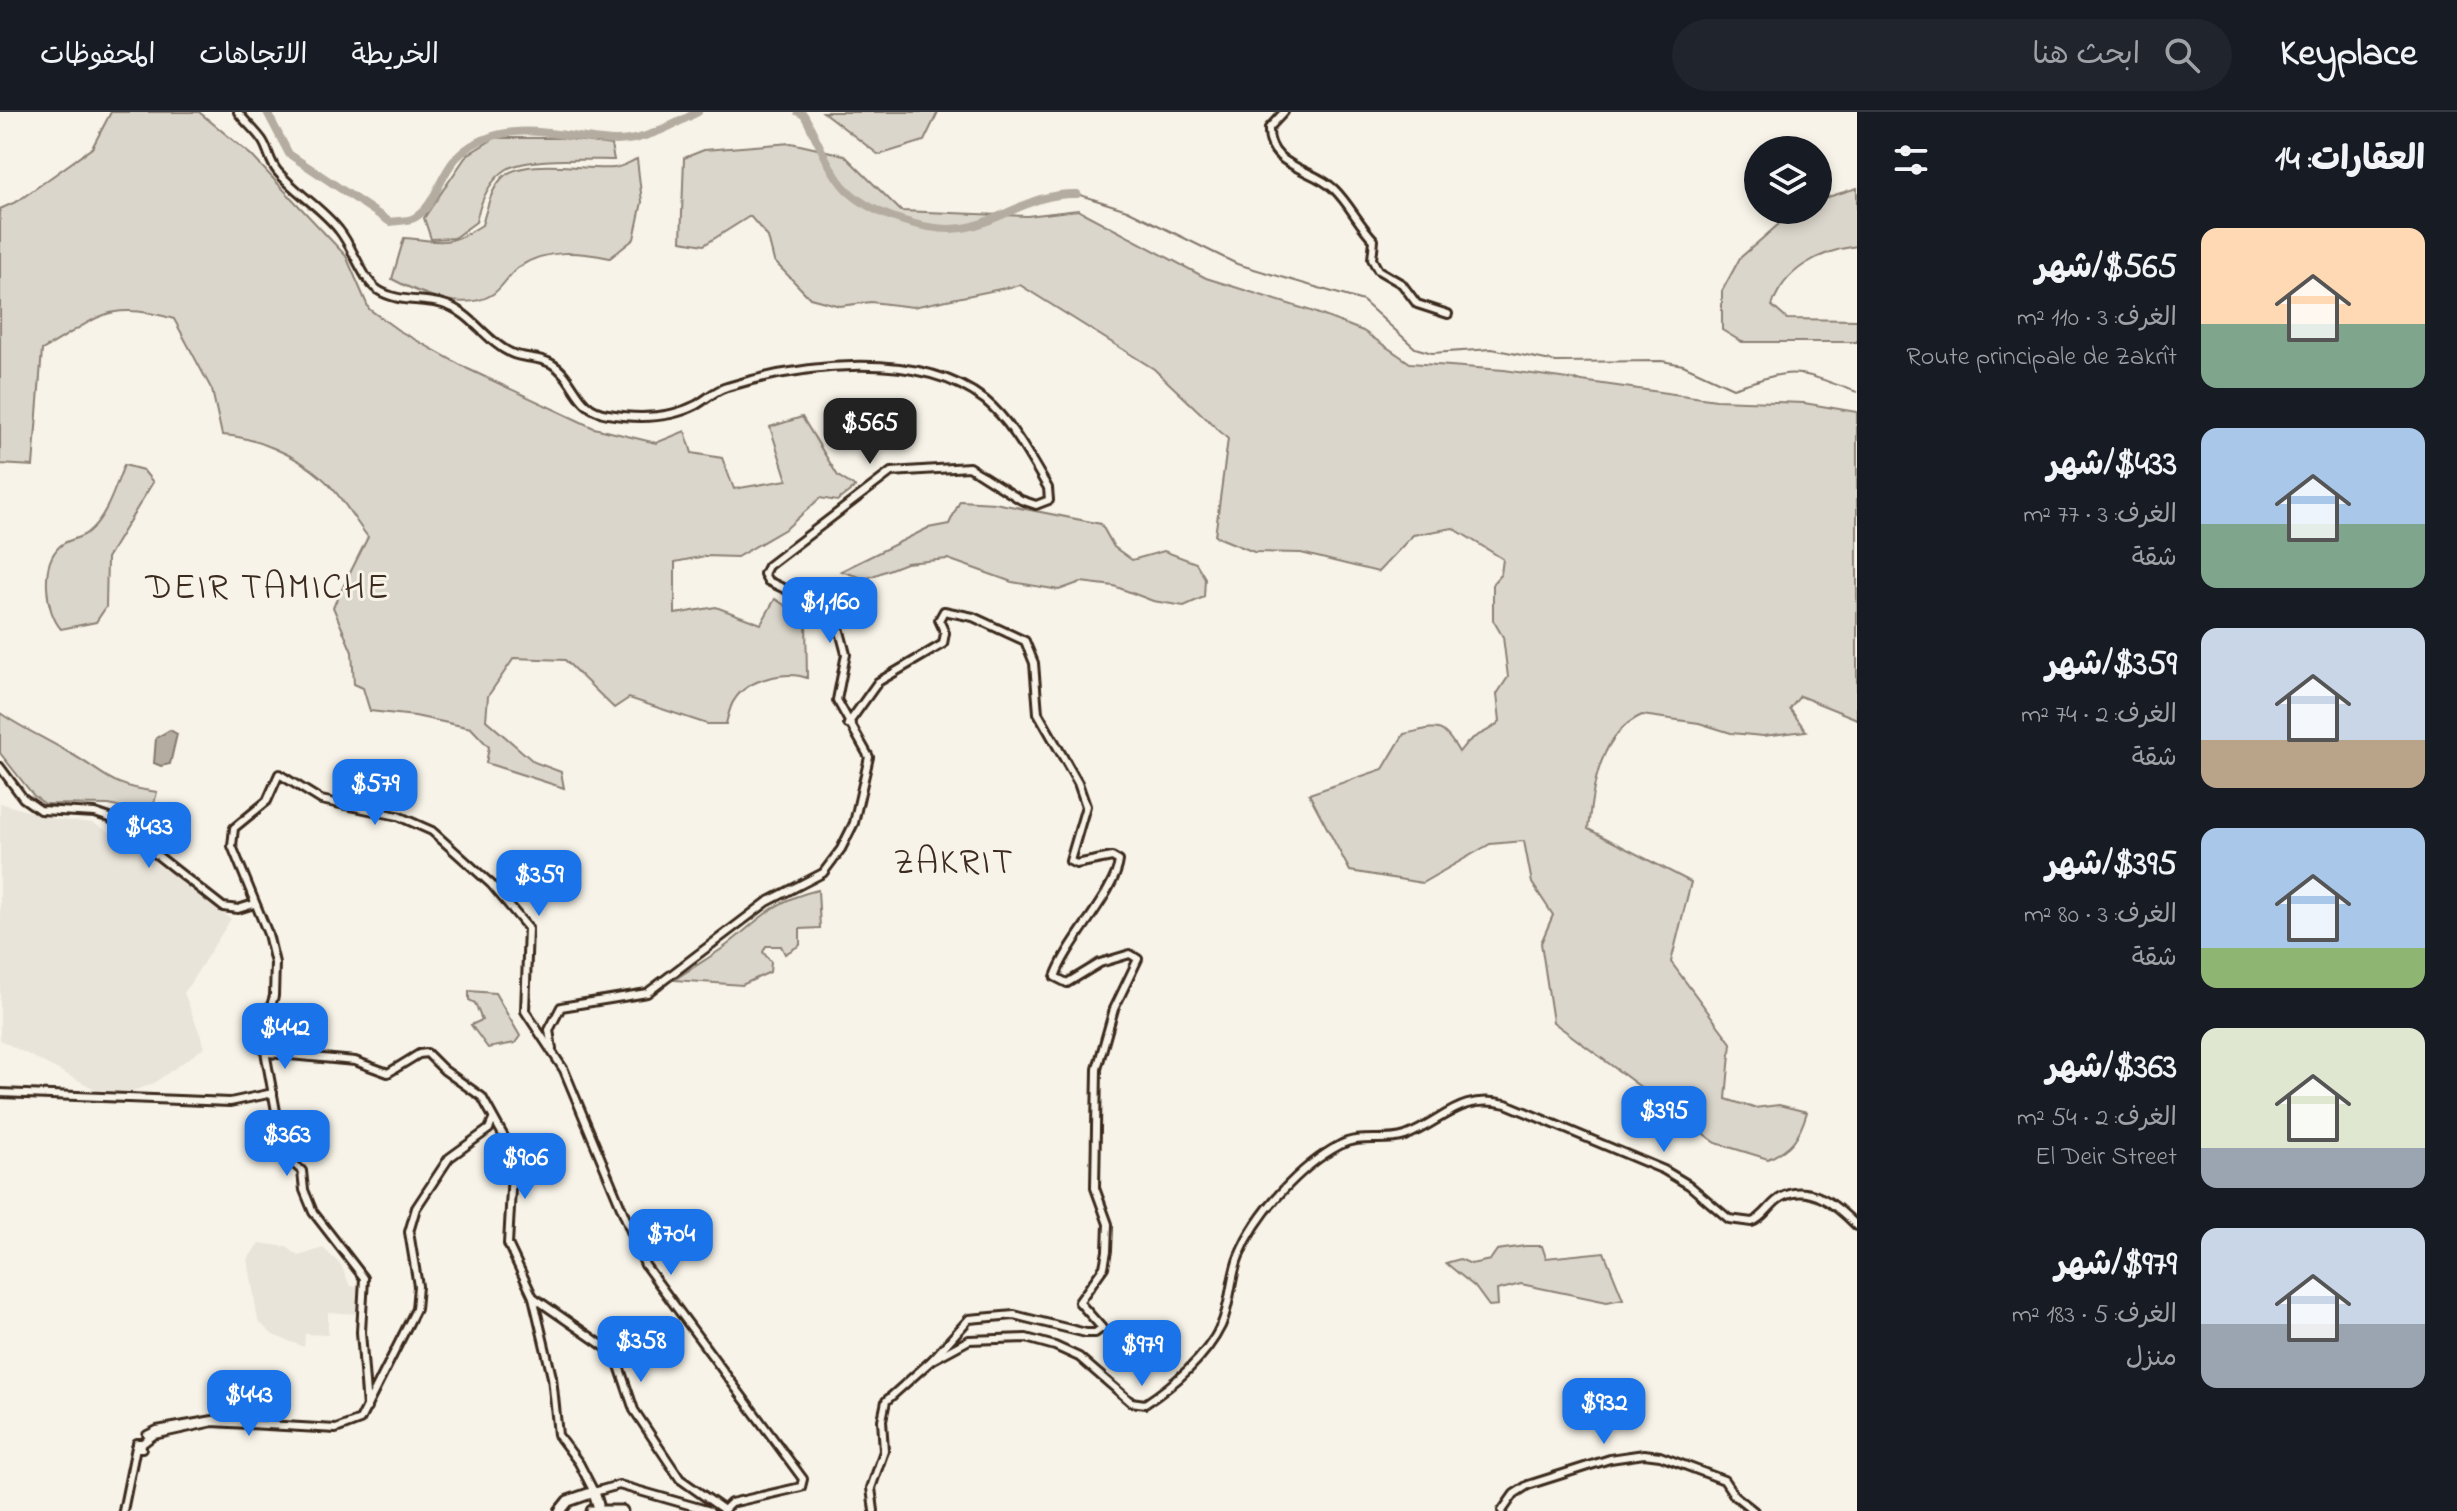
<!DOCTYPE html>
<html lang="ar">
<meta charset="utf-8">
<style>
body{margin:0;font-family:"Indie Flower","Playpen Sans Arabic",sans-serif;background:#20242c;color:#f1f3f6;direction:rtl;height:100vh;display:flex;flex-direction:column;font-size:30px;white-space:nowrap}
*{box-sizing:border-box;margin:0}
p{font-size:26px;color:#9ea1a6}
.icon{flex:none;width:44px;height:44px;fill:none;stroke:currentColor;stroke-width:2;stroke-linecap:round;stroke-linejoin:round}
.map{position:relative;flex:1;overflow:hidden;direction:ltr}
.details{display:flex;flex-direction:column;background:#171b24;width:600px}
.details>*{flex:none}
.fabs{position:absolute;left:1744px;top:24px;display:grid;gap:16px}
.fabs a{display:grid;place-items:center;width:88px;height:88px;border-radius:50%;background:#171b24;box-shadow:0 4px 12px #0003;font-size:40px}
.price{position:absolute;translate:-50% -68px;padding:0 18px;border-radius:16px;background:#1a73e8;color:#fff;font-size:26px;line-height:52px;filter:drop-shadow(0 2px 4px #0008)}
.price::after{content:'';position:absolute;left:50%;top:48px;width:24px;height:18px;margin-left:-12px;background:inherit;clip-path:polygon(0 0,100% 0,50% 100%)}
.price.selected{background:#222;color:#fff}
ul{padding:0;list-style:none}
li{display:flex;align-items:center;gap:24px;height:200px;padding:0 32px}
li span{display:grid;place-items:center;flex:none;width:224px;height:160px;border-radius:16px;color:#555}
li>.icon{margin-inline-start:auto}
span .icon{width:96px;height:96px;fill:#fffc;stroke-width:1}
li b{font-size:34px}
h2{display:flex;justify-content:space-between;align-items:center;height:96px;padding:0 32px;font-size:34px}
header{display:flex;align-items:center;gap:48px;box-sizing:border-box;height:112px;padding:0 40px;background:#171b24;border-bottom:2px solid #363941}
header strong{font-size:38px}
nav{display:flex;gap:44px;margin-inline-start:auto;font-size:28px}
.search{width:560px;height:72px;background:#20242c;display:flex;align-items:center;gap:20px;box-sizing:border-box;padding:0 28px;border-radius:44px;color:#9ea1a6;font-size:30px}
main{display:flex;flex:1;min-height:0}
.map>svg:first-child{display:block}
</style>
<header>
<strong>Keyplace</strong>
<div class="search"><svg class="icon" aria-label="search" viewBox="0 0 24 24"><circle cx="10" cy="10" r="6"/><path d="M15 15l6 6"/></svg>ابحث هنا</div>
<nav><a>الخريطة</a><a>الاتجاهات</a><a>المحفوظات</a></nav>
</header>
<main>
<section class="details">
<h2>العقارات: 14<svg class="icon" aria-label="filters" viewBox="0 0 24 24"><path d="M4 7h16M4 17h16"/><circle cx="9" cy="7" r="2"/><circle cx="15" cy="17" r="2"/></svg></h2>
<ul>
<li><span style="background:linear-gradient(#ffd9b3 60%,#7fa58c 0)"><svg class="icon" aria-label="home" viewBox="0 0 24 24"><path d="M3 11l9-7 9 7M6 9v11h12V9"/></svg></span><div><b>$565/شهر</b><p>الغرف: 3 · 110 m²</p><p>Route principale de Zakrît</p></div></li>
<li><span style="background:linear-gradient(#a9c7e8 60%,#7fa58c 0)"><svg class="icon" aria-label="home" viewBox="0 0 24 24"><path d="M3 11l9-7 9 7M6 9v11h12V9"/></svg></span><div><b>$433/شهر</b><p>الغرف: 3 · 77 m²</p><p>شقة</p></div></li>
<li><span style="background:linear-gradient(#c9d6e8 70%,#b9a48a 0)"><svg class="icon" aria-label="home" viewBox="0 0 24 24"><path d="M3 11l9-7 9 7M6 9v11h12V9"/></svg></span><div><b>$359/شهر</b><p>الغرف: 2 · 74 m²</p><p>شقة</p></div></li>
<li><span style="background:linear-gradient(#a9c7e8 75%,#8fb573 0)"><svg class="icon" aria-label="home" viewBox="0 0 24 24"><path d="M3 11l9-7 9 7M6 9v11h12V9"/></svg></span><div><b>$395/شهر</b><p>الغرف: 3 · 80 m²</p><p>شقة</p></div></li>
<li><span style="background:linear-gradient(#dfe7d0 75%,#9aa5b1 0)"><svg class="icon" aria-label="home" viewBox="0 0 24 24"><path d="M3 11l9-7 9 7M6 9v11h12V9"/></svg></span><div><b>$363/شهر</b><p>الغرف: 2 · 54 m²</p><p>El Deir Street</p></div></li>
<li><span style="background:linear-gradient(#c9d6e8 60%,#9aa5b1 0)"><svg class="icon" aria-label="home" viewBox="0 0 24 24"><path d="M3 11l9-7 9 7M6 9v11h12V9"/></svg></span><div><b>$979/شهر</b><p>الغرف: 5 · 183 m²</p><p>منزل</p></div></li>
</ul>
</section>
<div class="map">
<svg width="1857" height="1399" viewBox="0 0 1857 1399">
<rect width="100%" height="100%" fill="#f7f3e8"/>
<filter id="ink" filterUnits="userSpaceOnUse"><feTurbulence type="fractalNoise" baseFrequency=".0125" numOctaves="2"/><feDisplacementMap in="SourceGraphic" scale="16" xChannelSelector="R" yChannelSelector="G"/><feConvolveMatrix kernelMatrix="1 2 1 2 8 2 1 2 1" color-interpolation-filters="sRGB"/></filter>
<g filter="url(#ink)">
<g fill="#e9e4d9">
<path d="M0 691 55 707 93 711 128 730 231 807 184 881 205 935 151 973 129 980 97 978 0 928Z"/>
<path d="M259 1131 287 1135 299 1144 323 1136 341 1153 350 1174 361 1175 358 1202 328 1200V1223L305 1222 304 1235 273 1223 258 1209 248 1147Z"/>
</g>
<g fill="#dbd6cb" stroke="#8b8074" stroke-width="2">
<path d="M111 0H199L251 43 346 144 369 197 398 218 468 257 594 316 656 331 685 319 692 341 722 346 734 377 787 368 770 315 802 305 838 364 855 375 837 389 820 386 787 416 737 445 705 444 675 450V502L716 495 761 512 775 487 806 507 807 566C787 558 748 567 735 587 730 593 728 604 726 612H707L629 586 614 596 565 548 514 546 488 584 486 608 534 650 561 660 564 676 486 651 489 635 471 616 415 604 370 599 363 576 354 572 352 540 333 495 368 425C353 406 339 380 321 365 296 343 255 325 222 323L212 278 174 207C108 187 98 206 42 238L33 354 0 352V97L18 89 92 36Z"/>
<path d="M823 0H938L924 29 879 43Z"/>
<path d="M495 26H562L611 33 614 48C588 48 528 45 507 57 488 69 480 91 476 110L454 126 431 127 424 106 467 43Z"/>
<path d="M791 31 844 43 901 99 1027 104 1078 98 1206 166 1311 199 1363 219 1410 251 1504 258 1716 288 1804 291 1857 300V607L1800 584 1790 597 1806 619 1763 624 1731 621 1699 611 1642 603C1599 622 1593 675 1588 717L1691 770 1671 850 1731 931 1726 987 1754 996 1779 993 1807 1000C1799 1026 1792 1036 1768 1047L1716 1031 1553 910 1541 831 1553 803 1532 771 1524 729 1490 732 1422 771 1350 759 1309 682 1383 657 1404 622C1438 615 1441 609 1459 640 1473 620 1486 624 1500 609L1497 582 1508 565 1503 525 1493 508V471L1501 462 1503 447 1453 416 1413 423 1378 460 1301 441 1254 440 1215 424 1228 327 1154 257 1020 173 913 195 871 190 840 194 810 186 774 149 768 125 750 104 704 133 681 129 684 46 704 38Z"/>
<path d="M637 47 642 90 634 127 610 146C581 140 546 136 519 155 509 162 503 175 493 182 464 201 418 181 392 167L404 126C444 129 446 136 482 113 487 97 490 79 502 66 523 44 586 59 614 56 622 55 630 50 637 47Z"/>
<path d="M1857 76V134C1820 139 1784 157 1772 194L1787 207 1857 208V230H1742L1722 218V179L1740 146 1795 98H1818V88Z"/>
<path d="M124 353 143 358 153 370 107 446 106 495 96 510 61 517C45 499 40 452 60 434 67 427 81 427 88 420 107 405 115 375 124 353Z"/>
<path d="M960 389 995 391 1101 412 1114 435 1132 448 1164 439 1196 451 1205 466 1204 485 1184 494 1153 489 1114 474 1081 470 1059 478 1012 470 948 447 906 451 865 467 841 459 928 416 949 412Z"/>
<path d="M0 601C22 616 44 626 66 639 107 661 105 673 157 680L151 703 109 693 45 692 34 684 0 641Z"/>
<path d="M818 778 820 816 800 817V833L785 842 781 834H766L763 840 771 850 770 860 742 873 674 868C691 856 710 846 727 833 760 807 774 788 818 778Z"/>
<path d="M469 879 495 881 520 924 515 931 488 936 471 913 482 908 475 891 469 888Z"/>
<path d="M1525 1134H1542L1546 1146 1604 1140 1623 1187 1607 1190 1521 1172 1497 1178 1498 1193 1489 1194 1475 1175 1446 1151 1460 1147 1471 1152 1490 1148 1497 1138Z"/>
</g>
<path fill="#b4aca0" stroke="#84786c" stroke-width="2" d="M170 618 177 622 170 652 161 654 154 651 156 626Z"/>
<g fill="none" stroke-linecap="round" stroke-linejoin="round">
<path stroke="#84786c" stroke-width="2" d="M1077 82 1127 98 1237 152 1363 189 1415 236 1432 241 1492 237 1556 250 1662 249 1683 253 1733 276C1799 255 1793 257 1857 280"/>
<g stroke="#b4aca0" stroke-width="8">
<path d="M267 0 289 42 390 110C398 109 408 109 414 106 446 88 434 42 493 24 534 12 577 28 617 29 645 29 674 12 698 0"/>
<path d="M798 0 804 3C816 24 831 63 847 78 875 105 936 124 973 114 1012 103 1033 81 1077 82"/>
</g>
<defs>
<g id="minor">
<path d="M238 0C245 10 255 18 262 28 269 38 269 50 278 60 296 81 322 96 339 118 353 135 362 167 378 178 398 191 422 186 443 192 472 200 485 229 511 241 524 247 539 244 552 252 576 266 575 298 608 302 638 307 669 307 696 293 707 287 715 278 727 275 801 252 920 237 985 288 1011 309 1031 347 1048 376L1049 388 1036 393 1021 388 969 355 891 360 768 454 764 462 768 469 810 489 838 512 846 542 837 588 869 645 854 711 841 737 823 761 767 790 647 881 561 895 549 918 552 937"/>
<path d="M1284 0 1269 16C1267 56 1314 56 1335 78 1350 93 1359 113 1374 128L1372 147 1378 158 1402 172 1417 192 1448 202"/>
<path d="M848 612 878 570 943 532 945 521 939 508 944 499 973 505 1025 529 1034 551 1038 601 1078 671 1086 694 1070 749 1076 752 1112 745 1119 749C1116 779 1067 830 1055 865L1067 871 1100 851 1130 842 1138 847 1114 897 1097 957 1095 1076 1108 1112 1107 1139 1104 1155 1079 1190 1102 1216 1095 1221H1086L1014 1203 969 1207 932 1248"/>
<path d="M0 655 23 686 40 698 95 701 110 706 223 795 238 797 254 792"/>
<path d="M268 941 355 949 388 961 419 942 427 941 444 958 482 985 513 1041 508 1132 533 1185 552 1265 558 1323 579 1351 594 1380 619 1373 710 1399"/>
<path d="M0 981 230 990 273 981"/>
<path d="M533 1185 615 1242 634 1298 680 1367 724 1398"/>
<path d="M367 1296 361 1220 364 1166 313 1100 304 1078 302 1059 284 1043 262 923 274 884 275 851 268 822 232 734 234 716 267 689 279 662 321 688 398 704 432 719 491 772 528 816 525 899 564 958 645 1153 803 1367 801 1375 731 1391 723 1399"/>
<path d="M147 1323 157 1318 224 1306"/>
<path d="M137 1331H141L142 1336H137Z"/>
<path d="M142 1332 154 1323 213 1310 336 1317 360 1308 416 1197 418 1174 409 1120 416 1096 449 1046 489 1017 493 1008"/>
<path d="M123 1399 136 1335"/>
<path d="M874 1399 871 1376 884 1339 882 1308 886 1289 932 1248 969 1228 1026 1226 1055 1234 1079 1245 1131 1290 1145 1292C1174 1273 1206 1245 1221 1214 1231 1192 1230 1166 1239 1144 1256 1102 1300 1054 1340 1033 1360 1022 1384 1031 1405 1024 1444 1009 1459 981 1506 992L1664 1058 1689 1073 1729 1107 1752 1110C1765 1105 1770 1091 1782 1085 1811 1070 1838 1095 1857 1114"/>
<path d="M1502 1399 1514 1382 1528 1373 1610 1347 1644 1342 1660 1344 1724 1368 1734 1383 1754 1399"/>
</g>
<g id="highway">
<path d="M560 1399 568 1389 594 1380 598 1393"/>
<path d="M592 1399H622"/>
</g>
</defs>
<use href="#minor" stroke="#3b2a1e" stroke-width="12"/>
<use href="#highway" stroke="#3b2a1e" stroke-width="15"/>
<use href="#minor" stroke="#f7f3e8" stroke-width="6"/>
<use href="#highway" stroke="#f7f3e8" stroke-width="9"/>
</g>
</g>
<g text-anchor="middle" dominant-baseline="central" stroke-width="6" stroke-linejoin="round" paint-order="stroke">
<g font-size="36" letter-spacing="2" fill="#3b2a1e" stroke="#f7f3e8">
<text x="268" y="477">DEIR TAMICHE</text>
<text x="954" y="752">ZAKRIT</text>
</g>
</g>
</svg>
<div class="fabs">
<a><svg class="icon" aria-label="layers" viewBox="0 0 24 24"><path d="M12 4l9 5-9 5-9-5zM3 14l9 5 9-5"/></svg></a>
</div>
<b class="price selected" style="left:870px;top:354px">$565</b>
<b class="price" style="left:830px;top:533px">$1,160</b>
<b class="price" style="left:375px;top:715px">$579</b>
<b class="price" style="left:149px;top:758px">$433</b>
<b class="price" style="left:539px;top:806px">$359</b>
<b class="price" style="left:285px;top:959px">$442</b>
<b class="price" style="left:1664px;top:1042px">$395</b>
<b class="price" style="left:287px;top:1066px">$363</b>
<b class="price" style="left:525px;top:1089px">$906</b>
<b class="price" style="left:671px;top:1165px">$704</b>
<b class="price" style="left:641px;top:1272px">$358</b>
<b class="price" style="left:1142px;top:1276px">$979</b>
<b class="price" style="left:249px;top:1326px">$443</b>
<b class="price" style="left:1604px;top:1334px">$932</b>
</div>
</main>
